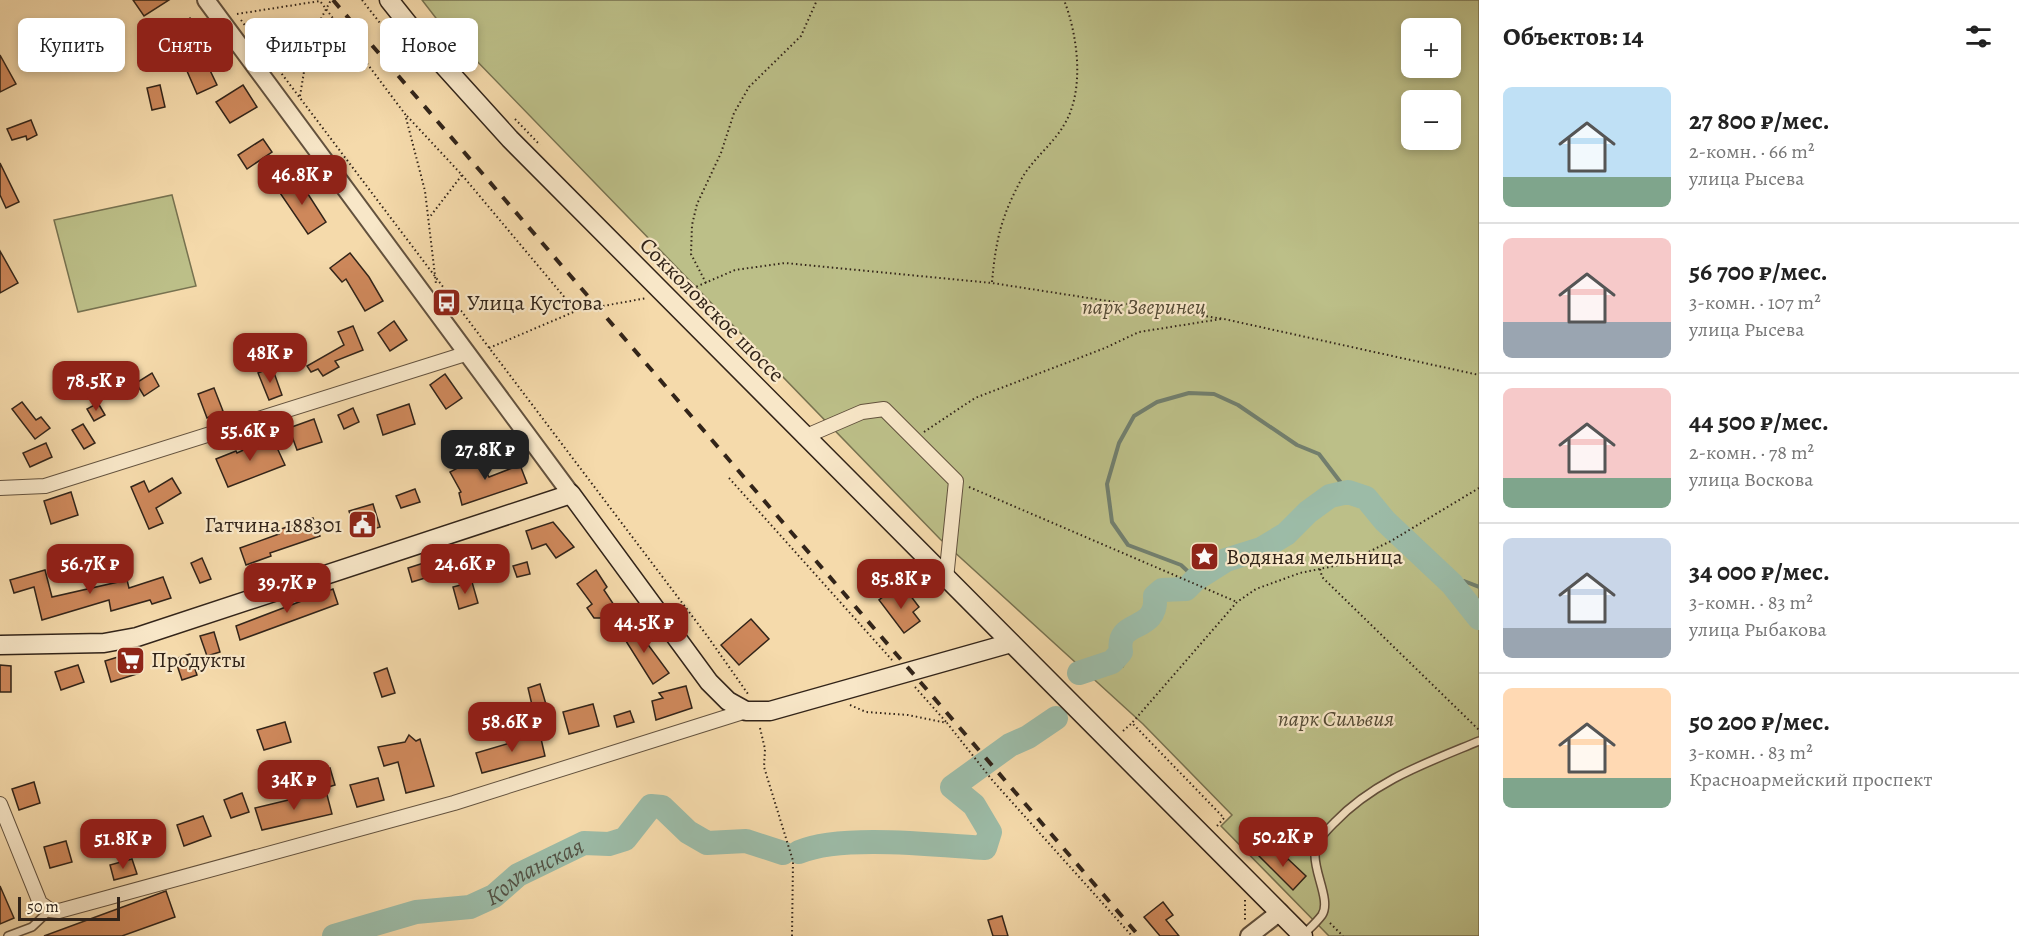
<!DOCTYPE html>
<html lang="ru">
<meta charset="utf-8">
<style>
body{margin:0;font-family:Alegreya,serif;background:#f6f6f6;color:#222;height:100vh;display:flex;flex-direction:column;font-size:22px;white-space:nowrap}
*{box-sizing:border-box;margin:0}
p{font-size:20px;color:#767676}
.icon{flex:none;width:33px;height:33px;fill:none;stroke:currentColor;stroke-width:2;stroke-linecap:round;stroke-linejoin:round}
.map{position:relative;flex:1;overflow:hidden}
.sheet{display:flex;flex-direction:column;background:#fff;width:540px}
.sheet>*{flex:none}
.top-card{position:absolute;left:18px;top:18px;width:570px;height:54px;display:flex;gap:12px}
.buttons{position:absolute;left:1401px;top:18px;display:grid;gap:12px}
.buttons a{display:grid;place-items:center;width:60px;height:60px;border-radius:9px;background:#fff;box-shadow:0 3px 9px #0003;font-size:30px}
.scale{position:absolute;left:18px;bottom:15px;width:102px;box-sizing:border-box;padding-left:6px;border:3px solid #322419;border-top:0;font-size:16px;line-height:21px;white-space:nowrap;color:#322419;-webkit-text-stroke:4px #f8e7c8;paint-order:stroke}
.price{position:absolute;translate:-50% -51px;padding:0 14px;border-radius:12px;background:#8f2418;color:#fff;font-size:20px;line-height:39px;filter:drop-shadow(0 2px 3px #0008)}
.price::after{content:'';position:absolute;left:50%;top:36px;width:18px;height:14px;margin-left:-9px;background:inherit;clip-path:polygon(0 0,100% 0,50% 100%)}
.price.active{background:#222;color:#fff}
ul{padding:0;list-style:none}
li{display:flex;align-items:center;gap:18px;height:150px;padding:0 24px}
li+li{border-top:2px solid #e0e0e0}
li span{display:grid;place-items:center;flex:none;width:168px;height:120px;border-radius:9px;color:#555}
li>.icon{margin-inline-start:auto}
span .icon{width:72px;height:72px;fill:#fffc;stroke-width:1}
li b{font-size:26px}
h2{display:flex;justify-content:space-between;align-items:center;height:72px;padding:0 24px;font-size:26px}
.tag{padding:0 21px;border-radius:9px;background:#fff;box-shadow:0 3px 9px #0003;font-size:21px;line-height:54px}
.tag.active{background:#8f2418;color:#fff}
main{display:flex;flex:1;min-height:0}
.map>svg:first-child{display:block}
</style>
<main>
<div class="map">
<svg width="1479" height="936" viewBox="0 0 1479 936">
<rect width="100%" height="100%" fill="#f5daab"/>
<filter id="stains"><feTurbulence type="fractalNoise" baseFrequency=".00333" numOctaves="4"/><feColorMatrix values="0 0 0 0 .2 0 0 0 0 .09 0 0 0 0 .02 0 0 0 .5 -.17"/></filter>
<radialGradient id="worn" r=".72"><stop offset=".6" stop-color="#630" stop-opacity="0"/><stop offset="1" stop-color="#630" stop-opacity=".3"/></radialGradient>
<g fill="#bcbf88" stroke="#777250" stroke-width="1.5" fill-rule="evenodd">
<path d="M422 0H1479V936H1329L1221 826 1232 815 1143 724 940 539 439 22ZM1412 28H1450V68H1412ZM1412 100H1450V140H1412Z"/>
<path d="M172 195 196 286 78 312 54 220Z"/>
</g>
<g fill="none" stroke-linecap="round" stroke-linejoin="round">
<g stroke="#727f6e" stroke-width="4">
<path d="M1196 579 1181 565 1128 545 1112 522 1107 484 1119 443 1134 416 1157 402 1189 393 1214 394 1238 405 1297 445 1319 454 1348 492"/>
<path d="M1452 584 1464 581 1479 587"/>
<path d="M1100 666 1111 668 1122 666 1125 660 1121 652"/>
</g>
<g stroke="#9cbba7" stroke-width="24">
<path d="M1079 673 1112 662 1121 652C1115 617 1158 635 1155 596L1162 590 1186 589 1196 579 1226 560 1261 549 1286 534 1308 512 1330 496 1348 492 1366 498 1385 521 1452 584 1479 618"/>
<path d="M799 852C841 834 936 845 985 848L990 832 974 805 952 787 1010 745 1028 737 1056 718"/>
<path id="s1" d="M334 936 416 912 470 907 494 896 518 875 584 843 609 844 625 839 651 806 662 807 688 832 707 843 746 841 783 853"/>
</g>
</g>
<g fill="#ce885b" stroke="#322419" stroke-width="1.5">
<path d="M133 0H169L144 16Z"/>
<path d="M190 18 202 36 172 56 160 38Z"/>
<path d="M0 55 16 84 0 92Z"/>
<path d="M206 62 217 85 197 94 187 71Z"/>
<path d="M160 85 165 107 152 110 147 88Z"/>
<path d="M243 85 257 107 230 123 216 102Z"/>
<path d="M31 120 37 135 27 140 26 136 12 140 7 129Z"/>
<path d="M263 139 272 152 247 169 238 155Z"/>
<path d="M0 163 19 202 6 208 0 195Z"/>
<path d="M297 177 326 222 308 234 278 190Z"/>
<path d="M0 251 18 283 0 293Z"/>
<path d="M350 253 369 277 383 301 365 311 346 279 342 282 330 268Z"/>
<path d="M394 321 407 340 390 351 378 333Z"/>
<path d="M353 326 363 350 335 361 339 367 323 376 318 369 311 372 307 366 344 345 338 332Z"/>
<path d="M272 367 282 395 269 400 258 373Z"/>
<path d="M152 373 159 386 144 396 136 383Z"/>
<path d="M445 374 462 398 446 409 430 385Z"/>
<path d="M214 388 223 411 207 418 198 394Z"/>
<path d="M22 402 36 420 41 417 50 428 35 439 12 409Z"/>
<path d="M98 403 105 415 94 421 87 409Z"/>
<path d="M409 404 415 424 383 435 377 415Z"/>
<path d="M353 408 359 422 344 429 338 415Z"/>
<path d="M314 419 322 442 297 450 289 428Z"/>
<path d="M83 424 95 443 84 449 72 430Z"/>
<path d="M272 437 285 465 228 487 216 459 236 451 237 453Z"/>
<path d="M46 443 52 457 30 467 23 453Z"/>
<path d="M478 457 489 477 520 465 527 483 462 505 459 493 461 492 450 472Z"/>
<path d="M172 478 181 493 156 508 163 523 149 529 131 487 144 481 149 492Z"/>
<path d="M415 489 420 502 401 508 396 496Z"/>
<path d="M71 492 78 515 51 524 44 501Z"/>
<path d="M373 504 380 527 356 534 349 511Z"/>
<path d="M313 518 320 536 270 553 271 556 246 565 240 548 279 534 278 530Z"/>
<path d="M553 522 574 547 556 558 546 544 532 549 526 531Z"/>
<path d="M202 558 211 579 200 583 191 563Z"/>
<path d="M430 561 435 575 412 582 408 568Z"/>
<path d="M527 562 530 574 517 577 513 566Z"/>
<path d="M45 570 52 597 127 580 129 588 163 577 171 598 152 604 150 600 111 611 109 600 42 620 34 587 14 593 10 580Z"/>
<path d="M596 570 607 587 604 590 616 608 601 618H594L587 608 592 604 577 584Z"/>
<path d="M472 582 478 603 459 609 453 587Z"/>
<path d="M895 588 904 599 910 595 919 607 913 612 920 621 904 633 879 600Z"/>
<path d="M333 589 338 604 240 640 236 626Z"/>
<path d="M751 619 769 639 739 665 721 645Z"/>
<path d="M632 623 669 673 653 684 619 630Z"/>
<path d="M214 632 220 652 207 656 200 636Z"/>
<path d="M134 652 140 673 111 682 105 661Z"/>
<path d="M190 654 197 675 182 680 175 659Z"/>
<path d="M0 665 11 666V692H0Z"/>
<path d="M78 665 84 682 61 690 55 672Z"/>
<path d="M387 668 395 693 382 697 374 673Z"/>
<path d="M540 684 550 718 536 722 528 688Z"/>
<path d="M686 686 692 708 656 720 652 701 663 698 659 693Z"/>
<path d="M593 704 599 726 569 734 563 712Z"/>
<path d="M630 711 634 722 617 727 614 716Z"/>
<path d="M285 722 291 742 264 750 257 730Z"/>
<path d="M539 730 545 756 482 773 476 753 520 740 519 734Z"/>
<path d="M409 735 416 741 420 739 434 786 406 793 398 762 384 766 378 747 405 742Z"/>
<path d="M330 768 335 785 325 788 319 772Z"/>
<path d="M378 778 384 800 357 807 350 785Z"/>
<path d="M34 782 40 803 19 810 12 789Z"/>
<path d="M326 791 332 814 262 830 255 808Z"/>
<path d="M242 793 249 812 231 818 224 800Z"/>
<path d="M203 816 211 836 184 846 177 825Z"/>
<path d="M66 841 72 862 50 868 44 847Z"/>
<path d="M1268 845 1285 862 1288 859 1306 876 1293 890 1258 855Z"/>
<path d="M132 859 137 874 114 880 110 865Z"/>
<path d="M0 886 14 918 0 924Z"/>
<path d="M166 891 175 917 122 936H44Z"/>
<path d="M1163 902 1173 915 1166 920 1179 936H1160L1144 917Z"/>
<path d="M1002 916 1008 936H993L988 920Z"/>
</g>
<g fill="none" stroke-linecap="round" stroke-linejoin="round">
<defs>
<g id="service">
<path d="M1303 935C1309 929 1317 922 1322 915 1331 901 1314 873 1315 854 1316 841 1325 832 1334 823 1374 781 1426 763 1479 741"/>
<path d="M8 936 32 927 50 910"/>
</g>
<g id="minor">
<path d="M804 437 862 412 884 409 956 481 946 579"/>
<path d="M0 488 45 486 465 354"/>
<path d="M0 804 40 903 50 910 59 911 454 803 746 711"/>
</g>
<g id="tertiary">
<path d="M206 0 571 494"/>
<path d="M1249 936 1280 912"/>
</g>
<g id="secondary">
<path d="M389 0 425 45 510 139 1303 936"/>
<path d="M0 645 104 643 137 637 571 494 709 682 728 701 746 711H770L1011 643"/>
</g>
</defs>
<use href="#service" stroke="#63523e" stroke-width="10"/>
<use href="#minor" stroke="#63523e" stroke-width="16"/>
<use href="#tertiary" stroke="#63523e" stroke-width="20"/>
<use href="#secondary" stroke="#322419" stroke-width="21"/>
<g stroke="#322419" stroke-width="2" stroke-dasharray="1.5 3" stroke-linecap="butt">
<path d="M362 0 394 41 412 57"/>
<path d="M237 14 320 1 405 114 425 191 436 284"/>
<path d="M241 20 708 637 748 694"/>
<path d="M300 96 309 41 331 0"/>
<path d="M407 116 462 175 429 218"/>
<path d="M515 119 540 145"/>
<path d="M462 175 576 311"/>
<path d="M992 282C996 239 1001 217 1022 178 1033 159 1053 144 1064 125 1085 91 1078 36 1064 0"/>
<path d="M706 283 691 254 692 225 697 204 721 153 734 113 749 87 801 36 817 0"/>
<path d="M684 292 735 270 785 263 992 283 1224 319 1479 375"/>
<path d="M603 306 647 298"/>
<path d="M489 348 576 311 590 308"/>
<path d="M924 432 975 398 1105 348 1139 332 1221 319"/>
<path d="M729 478 892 660"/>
<path d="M969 487 1237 602"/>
<path d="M1320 569 1322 577 1479 730"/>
<path d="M915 687 947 723"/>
<path d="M850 705 866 712 908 715 947 723 993 781 1132 936"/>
<path d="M760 728 765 749 764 767 793 861 792 936"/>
<path d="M1123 731 1132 723"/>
<path d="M1217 826 1224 818 1132 723 1237 602 1256 589 1300 573 1344 564 1391 541 1479 488"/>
<path d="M1245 900V920"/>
<path d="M1330 923 1343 936"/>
</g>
<use href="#service" stroke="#f8e7c8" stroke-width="7"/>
<use href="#minor" stroke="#f8e7c8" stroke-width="14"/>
<use href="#tertiary" stroke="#f8e7c8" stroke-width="16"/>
<use href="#secondary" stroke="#f8e7c8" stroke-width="18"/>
<path stroke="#322419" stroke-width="4" stroke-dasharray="10 10" stroke-linecap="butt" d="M333 0 1139 936"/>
</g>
<defs>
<symbol id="bus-square" viewBox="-11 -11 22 22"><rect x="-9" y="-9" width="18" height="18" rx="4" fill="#8f2418" stroke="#f8e7c8"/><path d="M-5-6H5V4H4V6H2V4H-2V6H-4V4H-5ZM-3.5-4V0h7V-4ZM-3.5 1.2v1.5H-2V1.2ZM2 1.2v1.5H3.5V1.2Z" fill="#fff"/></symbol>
<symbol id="civic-square" viewBox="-11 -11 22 22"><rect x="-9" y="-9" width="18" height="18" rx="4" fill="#8f2418" stroke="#f8e7c8"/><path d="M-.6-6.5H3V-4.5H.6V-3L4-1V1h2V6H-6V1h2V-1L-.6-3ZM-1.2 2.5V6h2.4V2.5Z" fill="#fff"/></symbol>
<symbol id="sight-square" viewBox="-11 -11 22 22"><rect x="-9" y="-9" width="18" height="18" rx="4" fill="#8f2418" stroke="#f8e7c8"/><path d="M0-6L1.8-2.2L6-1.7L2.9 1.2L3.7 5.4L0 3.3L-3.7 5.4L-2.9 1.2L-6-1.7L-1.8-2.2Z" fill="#fff"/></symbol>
<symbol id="supermarket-square" viewBox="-11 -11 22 22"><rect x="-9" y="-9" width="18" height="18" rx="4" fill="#8f2418" stroke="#f8e7c8"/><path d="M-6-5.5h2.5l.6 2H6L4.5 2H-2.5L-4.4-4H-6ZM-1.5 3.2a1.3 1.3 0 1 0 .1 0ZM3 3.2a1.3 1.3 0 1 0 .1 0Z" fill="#fff"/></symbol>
</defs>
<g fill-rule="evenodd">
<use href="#bus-square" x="430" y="286" width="33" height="33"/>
<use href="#civic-square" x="346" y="508" width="33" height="33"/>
<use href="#sight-square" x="1188" y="540" width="33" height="33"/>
<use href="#supermarket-square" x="114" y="644" width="33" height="33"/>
</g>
<g text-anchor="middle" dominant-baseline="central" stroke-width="4.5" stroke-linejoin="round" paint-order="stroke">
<g font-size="22" fill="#322419" stroke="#f8e7c8" text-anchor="start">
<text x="467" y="303">Улица Кустова</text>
<text x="342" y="525" text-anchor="end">Гатчина 188301</text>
<text x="1226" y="557">Водяная мельница</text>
<text x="151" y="660">Продукты</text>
</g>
<g font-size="22" font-style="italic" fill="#544b35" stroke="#f8e7c8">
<text x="1144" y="307">парк Зверинец</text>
<text x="1336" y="719">парк Сильвия</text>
</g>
<g font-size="22" fill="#322419" stroke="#f8e7c8">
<text transform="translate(712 310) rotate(45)">Сокколовское шоссе</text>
</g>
<g font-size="24" font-style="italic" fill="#525144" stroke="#f8e7c8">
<text stroke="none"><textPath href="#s1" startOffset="214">Колпанская</textPath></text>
</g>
</g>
<rect width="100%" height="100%" filter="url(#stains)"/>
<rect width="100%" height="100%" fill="url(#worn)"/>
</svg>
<div class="buttons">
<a>+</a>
<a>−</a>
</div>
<div class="scale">50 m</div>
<b class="price" style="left:302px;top:206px">46.8K ₽</b>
<b class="price" style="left:270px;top:384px">48K ₽</b>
<b class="price" style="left:96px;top:412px">78.5K ₽</b>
<b class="price" style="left:250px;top:462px">55.6K ₽</b>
<b class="price active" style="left:485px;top:481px">27.8K ₽</b>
<b class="price" style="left:90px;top:595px">56.7K ₽</b>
<b class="price" style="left:465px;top:595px">24.6K ₽</b>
<b class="price" style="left:901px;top:610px">85.8K ₽</b>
<b class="price" style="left:287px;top:614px">39.7K ₽</b>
<b class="price" style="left:644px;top:654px">44.5K ₽</b>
<b class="price" style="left:512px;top:753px">58.6K ₽</b>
<b class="price" style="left:294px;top:811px">34K ₽</b>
<b class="price" style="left:1283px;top:868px">50.2K ₽</b>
<b class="price" style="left:123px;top:870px">51.8K ₽</b>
<div class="top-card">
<a class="tag">Купить</a>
<a class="tag active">Снять</a>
<a class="tag">Фильтры</a>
<a class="tag">Новое</a>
</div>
</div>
<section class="sheet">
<h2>Объектов: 14<svg class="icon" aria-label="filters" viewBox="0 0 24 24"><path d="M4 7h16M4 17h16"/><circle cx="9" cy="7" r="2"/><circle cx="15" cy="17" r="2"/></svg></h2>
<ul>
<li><span style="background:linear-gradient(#bfe0f5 75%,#7fa58c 0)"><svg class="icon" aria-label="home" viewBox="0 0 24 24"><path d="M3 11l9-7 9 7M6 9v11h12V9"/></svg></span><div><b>27 800 ₽/мес.</b><p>2-комн. · 66 m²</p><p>улица Рысева</p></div></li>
<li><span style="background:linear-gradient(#f6c9c9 70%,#9aa5b1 0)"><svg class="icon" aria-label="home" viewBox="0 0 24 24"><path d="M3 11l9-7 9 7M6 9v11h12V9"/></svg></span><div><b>56 700 ₽/мес.</b><p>3-комн. · 107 m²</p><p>улица Рысева</p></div></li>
<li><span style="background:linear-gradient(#f6c9c9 75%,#7fa58c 0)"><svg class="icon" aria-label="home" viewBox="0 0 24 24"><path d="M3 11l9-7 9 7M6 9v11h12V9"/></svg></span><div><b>44 500 ₽/мес.</b><p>2-комн. · 78 m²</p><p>улица Воскова</p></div></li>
<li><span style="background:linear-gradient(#c9d6e8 75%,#9aa5b1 0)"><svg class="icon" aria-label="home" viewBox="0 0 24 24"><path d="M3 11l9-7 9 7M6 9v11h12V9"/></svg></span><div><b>34 000 ₽/мес.</b><p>3-комн. · 83 m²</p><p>улица Рыбакова</p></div></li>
<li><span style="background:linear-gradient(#ffd9b3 75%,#7fa58c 0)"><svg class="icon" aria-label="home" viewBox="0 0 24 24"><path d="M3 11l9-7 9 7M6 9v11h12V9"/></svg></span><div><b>50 200 ₽/мес.</b><p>3-комн. · 83 m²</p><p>Красноармейский проспект</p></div></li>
</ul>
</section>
</main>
